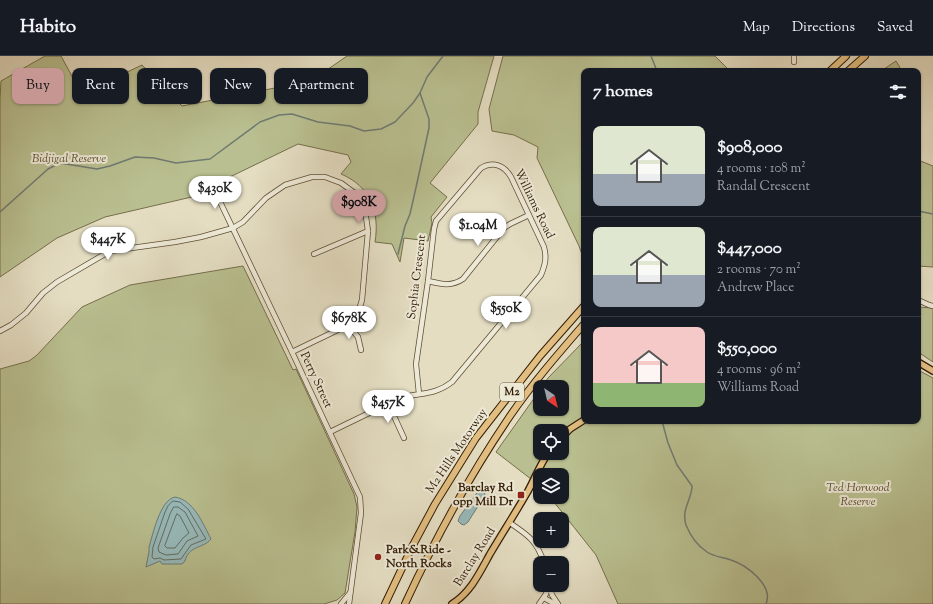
<!DOCTYPE html>
<meta charset="utf-8">
<style>
body{margin:0;font-family:"Sorts Mill Goudy",serif;background:#20242c;color:#f1f3f6;height:100vh;display:flex;flex-direction:column;font-size:15px;white-space:nowrap}
*{box-sizing:border-box;margin:0}
p{font-size:13px;color:#9ea1a6}
.icon{flex:none;width:22px;height:22px;fill:none;stroke:currentColor;stroke-width:2;stroke-linecap:round;stroke-linejoin:round}
.map{position:relative;flex:1;overflow:hidden}
.sheet{position:absolute;left:581px;top:12px;width:340px;height:356px;display:flex;flex-direction:column;background:#171b24;border-radius:8px;box-shadow:0 1px 3px #0004}
.sheet>*{flex:none}
.guide{position:absolute;left:12px;top:12px;width:380px;height:36px;display:flex;gap:8px}
.needle{width:26px;rotate:145deg}
.controls{position:absolute;left:533px;top:324px;display:grid;gap:8px}
.controls a{display:grid;place-items:center;width:36px;height:36px;border-radius:8px;background:#171b24;box-shadow:0 1px 3px #0004;font-size:20px}
.price{position:absolute;translate:-50% -34px;padding:0 9px;border-radius:14px;background:#fff;color:#222;font-size:13px;line-height:26px;filter:drop-shadow(0 1px 2px #0008)}
.price::after{content:'';position:absolute;left:50%;top:24px;width:12px;height:9px;margin-left:-6px;background:inherit;clip-path:polygon(0 0,100% 0,50% 100%)}
.price.active{background:#c59692;color:#111}
ul{padding:0;list-style:none}
li{display:flex;align-items:center;gap:12px;height:100px;padding:0 12px}
li+li{border-top:1px solid #363941}
li span{display:grid;place-items:center;flex:none;width:112px;height:80px;border-radius:8px;color:#555}
li>.icon{margin-inline-start:auto}
span .icon{width:48px;height:48px;fill:#fffc;stroke-width:1}
li b{font-size:17px}
h2{display:flex;justify-content:space-between;align-items:center;height:48px;padding:0 12px;font-size:17px}
.chip{padding:0 14px;border-radius:8px;background:#171b24;box-shadow:0 1px 3px #0004;font-size:14px;line-height:36px}
.chip.active{background:#c59692;color:#111}
header{display:flex;align-items:center;gap:24px;box-sizing:border-box;height:56px;padding:0 20px;background:#171b24;border-bottom:1px solid #363941}
header strong{font-size:19px}
nav{display:flex;gap:22px;margin-inline-start:auto;font-size:14px}
.map>svg:first-child{display:block}
</style>
<header>
<strong>Habito</strong>
<nav><a>Map</a><a>Directions</a><a>Saved</a></nav>
</header>
<div class="map">
<svg width="933" height="548" viewBox="0 0 933 548">
<rect width="100%" height="100%" fill="#e4ddc2"/>
<filter id="stains"><feTurbulence type="fractalNoise" baseFrequency=".005" numOctaves="4"/><feColorMatrix values="0 0 0 0 .2 0 0 0 0 .09 0 0 0 0 .02 0 0 0 .5 -.17"/></filter>
<radialGradient id="worn" r=".72"><stop offset=".6" stop-color="#630" stop-opacity="0"/><stop offset="1" stop-color="#630" stop-opacity=".3"/></radialGradient>
<g fill="#b9bf90" stroke="#766e4b" fill-rule="evenodd">
<path d="M45 0H61L80 35 83 37 142 9 182 50 311 25 347 0H494L478 56V68L430 127 447 141 431 161 432 167 428 185 404 182 400 206 392 188 375 186C380 156 370 130 341 118L351 106 348 99 298 88 207 132 209 137 105 161 57 182 0 221V43L1 25Z"/>
<path d="M503 0H715L730 15H584V204L579 190 537 102 538 91 514 79 492 75 489 53Z"/>
<path d="M896 5 902 15H881Z"/>
<path d="M918 104 933 110V211L918 210Z"/>
<path d="M243 210 293 314 296 313 354 438 357 451 355 476 345 537 337 544 324 548H0V313L29 305 37 299 82 251 130 229Z"/>
<path d="M918 251 933 252V306L918 296Z"/>
<path d="M584 285V365H918V314L933 322V548H618L596 499 550 441H562V419H540V430L496 396 540 334V353H562V331H542L548 322ZM540 375H562V397H540Z"/>
</g>
<g fill="#97babb" stroke="#6f7b73">
<path d="M479 434 484 435 485 439 468 466 464 469 461 468 458 465 460 460Z"/>
<path d="M175 441C194 444 203 468 211 483 203 493 189 489 185 505L182 508H162L160 505 146 511 149 496V491C153 478 160 444 175 441Z"/>
</g>
<g fill="none" stroke-linecap="round" stroke-linejoin="round">
<g stroke="#666c60" stroke-width="1">
<path d="M173 445 180 446 188 453 206 483 191 489 181 503 164 504 160 502 154 503 152 501 153 491 165 456 168 450Z"/>
<path d="M174 451H178L185 456 198 480 187 485 178 498 166 499 159 496 158 492 170 458Z"/>
<path d="M177 458 180 460 189 477 183 482 175 492H167L165 490Z"/>
</g>
<g stroke="#6f7b73" stroke-width="1.5">
<path d="M651 0 657 15"/>
<path d="M918 155 933 158"/>
<path d="M0 156 48 113 60 107 97 113 110 110 135 101 154 102 176 107 210 103 260 66 279 59 292 58 318 66 350 70 364 75 381 73 395 66 413 47 420 37 427 21 443 0"/>
<path d="M398 198 405 170 410 158 415 136 429 72V63L420 37"/>
<path d="M662 365 668 387 677 409 692 430C692 443 681 453 686 469 690 479 698 490 707 496 714 501 723 501 731 504 746 509 774 529 766 548"/>
</g>
<defs>
<g id="minor">
<path d="M794 0V6"/>
<path d="M212 129 292 296 360 441 361 457 349 548"/>
<path d="M314 198 368 175"/>
<path d="M428 225C441 228 451 231 463 223L504 172 510 168 529 159"/>
<path d="M918 244 929 249 933 250"/>
<path d="M348 269 358 281 361 294"/>
<path d="M0 275 11 269 26 257 43 237 57 226 110 195 175 186 201 181 233 172 243 166 266 142 285 129 312 121H325L341 127 356 138 365 154 368 175 362 244 358 257 348 269 292 296"/>
<path d="M388 347 404 382"/>
<path d="M330 376 398 343C419 336 434 340 452 326L541 219C545 209 547 202 544 191L511 121C504 109 493 105 481 112L436 165 434 173 428 225 416 308 419 338"/>
<path d="M510 467C528 479 537 485 544 507"/>
<path d="M549 529 552 539 558 548"/>
<path d="M544 542 555 548"/>
<path d="M341 548 350 537"/>
<path d="M539 548 546 538 548 529"/>
</g>
<g id="major">
<path d="M918 306 933 315"/>
<path d="M562 381 570 373 584 364"/>
<path d="M452 548C471 536 480 516 490 498 503 476 516 456 528 435 535 422 540 409 548 397"/>
</g>
<g id="highway">
<path d="M830 15 846 0"/>
<path d="M848 15 865 0"/>
<path d="M385 548 413 489 435 448 476 382 540 300 584 250"/>
<path d="M405 548C435 483 470 419 510 360 532 328 558 298 584 268"/>
</g>
</defs>
<use href="#minor" stroke="#604d35" stroke-width="6"/>
<use href="#major" stroke="#341d06" stroke-width="8"/>
<use href="#highway" stroke="#341d06" stroke-width="8"/>
<use href="#minor" stroke="#ede9d7" stroke-width="4.5"/>
<use href="#major" stroke="#e2be81" stroke-width="5.5"/>
<use href="#highway" stroke="#e2be81" stroke-width="6"/>
</g>
<g fill="#8f2418" stroke="#ede9d7" stroke-width="1.5">
<rect x="517" y="435" width="8" height="8" rx="2"/>
<circle cx="378" cy="501" r="4"/>
</g>
<g text-anchor="middle" dominant-baseline="central" stroke-width="4" stroke-linejoin="round" paint-order="stroke">
<rect fill="#ede9d7" stroke="#6c5a45" stroke-width="1" x="500" y="327" width="24" height="18" rx="3"/>
<g font-size="11" font-weight="bold" fill="#341d06">
<text x="512" y="336">M2</text>
</g>
<g font-size="12" font-style="italic" fill="#5c4e2f" stroke="#ede9d7">
<text x="69" y="103">Bidjigal Reserve</text>
<text x="858" y="432">Ted Horwood<tspan x="858" dy="14">Reserve</tspan></text>
</g>
<g font-size="12" fill="#341d06" stroke="#ede9d7">
<text transform="translate(534 148) rotate(64)">Williams Road</text>
<text transform="translate(417 221) rotate(-83)">Sophia Crescent</text>
<text transform="translate(316 324) rotate(65)">Perry Street</text>
<text transform="translate(457 395) rotate(-56)">M2 Hills Motorway</text>
<text transform="translate(475 501) rotate(-58)">Barclay Road</text>
</g>
<g font-size="12" font-weight="bold" fill="#341d06" stroke="#ede9d7" text-anchor="end">
<text x="513" y="432">Barclay Rd<tspan x="513" dy="14">opp Mill Dr</tspan></text>
<text x="386" y="494" text-anchor="start">Park&amp;Ride -<tspan x="386" dy="14">North Rocks</tspan></text>
</g>
</g>
<rect width="100%" height="100%" filter="url(#stains)"/>
<rect width="100%" height="100%" fill="url(#worn)"/>
</svg>
<div class="controls">
<a><svg class="needle" viewBox="-14 -14 28 28"><path d="M0-13l5 13h-10z" fill="#e53935"/><path d="M0 13l5-13h-10z" fill="#9ea1a6"/></svg></a>
<a><svg class="icon" aria-label="locate" viewBox="0 0 24 24"><circle cx="12" cy="12" r="6"/><path d="M12 2v4M12 18v4M2 12h4M18 12h4"/></svg></a>
<a><svg class="icon" aria-label="layers" viewBox="0 0 24 24"><path d="M12 4l9 5-9 5-9-5zM3 14l9 5 9-5"/></svg></a>
<a>+</a>
<a>−</a>
</div>
<b class="price" style="left:215px;top:154px">$430K</b>
<b class="price active" style="left:359px;top:168px">$908K</b>
<b class="price" style="left:478px;top:191px">$1.04M</b>
<b class="price" style="left:108px;top:205px">$447K</b>
<b class="price" style="left:506px;top:274px">$550K</b>
<b class="price" style="left:349px;top:284px">$678K</b>
<b class="price" style="left:388px;top:368px">$457K</b>
<div class="guide">
<a class="chip active">Buy</a>
<a class="chip">Rent</a>
<a class="chip">Filters</a>
<a class="chip">New</a>
<a class="chip">Apartment</a>
</div>
<section class="sheet">
<h2>7 homes<svg class="icon" aria-label="filters" viewBox="0 0 24 24"><path d="M4 7h16M4 17h16"/><circle cx="9" cy="7" r="2"/><circle cx="15" cy="17" r="2"/></svg></h2>
<ul>
<li><span style="background:linear-gradient(#dfe7d0 60%,#9aa5b1 0)"><svg class="icon" aria-label="home" viewBox="0 0 24 24"><path d="M3 11l9-7 9 7M6 9v11h12V9"/></svg></span><div><b>$908,000</b><p>4 rooms · 108 m²</p><p>Randal Crescent</p></div></li>
<li><span style="background:linear-gradient(#dfe7d0 60%,#9aa5b1 0)"><svg class="icon" aria-label="home" viewBox="0 0 24 24"><path d="M3 11l9-7 9 7M6 9v11h12V9"/></svg></span><div><b>$447,000</b><p>2 rooms · 70 m²</p><p>Andrew Place</p></div></li>
<li><span style="background:linear-gradient(#f6c9c9 70%,#8fb573 0)"><svg class="icon" aria-label="home" viewBox="0 0 24 24"><path d="M3 11l9-7 9 7M6 9v11h12V9"/></svg></span><div><b>$550,000</b><p>4 rooms · 96 m²</p><p>Williams Road</p></div></li>
</ul>
</section>
</div>
